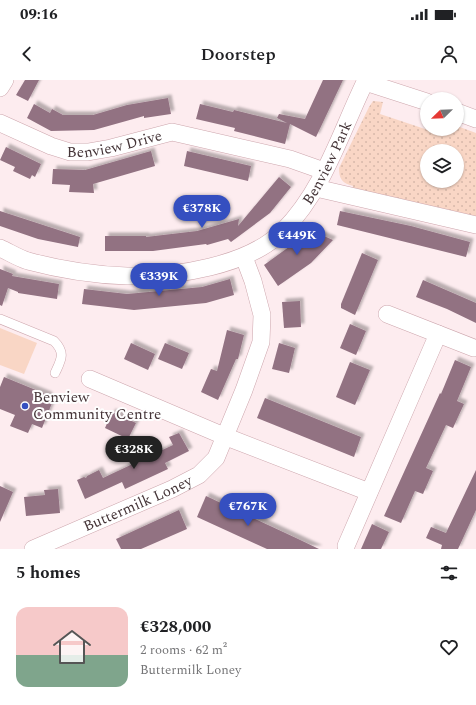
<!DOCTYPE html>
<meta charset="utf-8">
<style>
body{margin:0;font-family:Spectral,serif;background:#f2f2f2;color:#202124;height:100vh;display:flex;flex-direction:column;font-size:15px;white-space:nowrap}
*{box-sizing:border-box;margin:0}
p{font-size:13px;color:#757577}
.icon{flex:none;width:22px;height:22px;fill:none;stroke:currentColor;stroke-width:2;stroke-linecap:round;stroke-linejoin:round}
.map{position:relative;height:469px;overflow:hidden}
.sheet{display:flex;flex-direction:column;background:#fff;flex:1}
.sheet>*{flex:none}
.needle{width:26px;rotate:247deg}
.fabs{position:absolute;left:420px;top:12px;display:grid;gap:8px}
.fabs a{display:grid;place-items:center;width:44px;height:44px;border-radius:50%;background:#fff;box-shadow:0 1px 3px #0004;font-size:20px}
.price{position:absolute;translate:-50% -34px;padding:0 9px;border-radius:14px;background:#354fc0;color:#fff;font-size:13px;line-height:26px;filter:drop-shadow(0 1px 2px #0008)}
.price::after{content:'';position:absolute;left:50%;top:24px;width:12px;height:9px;margin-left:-6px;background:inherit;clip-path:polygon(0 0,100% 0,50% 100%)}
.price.on{background:#222;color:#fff}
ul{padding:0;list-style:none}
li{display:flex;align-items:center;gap:12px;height:100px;padding:0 16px}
li span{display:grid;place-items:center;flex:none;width:112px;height:80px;border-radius:12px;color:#555}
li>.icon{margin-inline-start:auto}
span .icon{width:48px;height:48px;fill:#fffc;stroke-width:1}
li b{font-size:17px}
h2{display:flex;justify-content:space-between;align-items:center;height:48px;padding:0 16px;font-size:17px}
.status{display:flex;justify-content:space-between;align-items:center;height:28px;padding:0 20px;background:#fff;direction:ltr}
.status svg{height:11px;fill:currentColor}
header{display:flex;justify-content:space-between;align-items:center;height:52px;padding:0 16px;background:#fff;font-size:18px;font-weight:600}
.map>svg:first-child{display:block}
</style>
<div class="status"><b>09:16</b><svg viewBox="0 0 49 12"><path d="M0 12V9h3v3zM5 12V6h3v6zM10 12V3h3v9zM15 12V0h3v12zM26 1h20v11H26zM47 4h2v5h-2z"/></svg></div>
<header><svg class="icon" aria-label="back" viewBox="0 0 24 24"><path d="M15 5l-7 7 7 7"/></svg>Doorstep<svg class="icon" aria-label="person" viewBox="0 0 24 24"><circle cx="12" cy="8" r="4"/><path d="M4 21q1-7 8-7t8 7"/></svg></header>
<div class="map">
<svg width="476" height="469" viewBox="0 0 476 469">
<defs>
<pattern id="grass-dots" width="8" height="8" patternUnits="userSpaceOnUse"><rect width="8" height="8" fill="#f9d6c5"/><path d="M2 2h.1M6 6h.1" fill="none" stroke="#d7b8aa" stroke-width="1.8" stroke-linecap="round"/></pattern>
<filter id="shadow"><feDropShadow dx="3.5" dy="-3.5" stdDeviation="1" flood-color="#0004"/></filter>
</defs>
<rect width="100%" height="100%" fill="#fdecef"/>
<path fill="url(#grass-dots)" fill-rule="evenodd" d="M373 21 383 22 380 34 434 52 437 49H457V46L476 53V140L352 110 353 106C342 103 339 99 339 88L369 27ZM427 71H457V101H427Z"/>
<path fill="#f9d6c5" d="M0 248 37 263 24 294 0 285Z"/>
<g fill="#927282" filter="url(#shadow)">
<path d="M25 0H39L28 21 16 15Z"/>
<path d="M323 0H343L316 57 290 44 285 64 234 51 235 48 196 39 200 24 233 32 234 30 287 43 277 38 279 34 305 39Z"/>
<path d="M168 18 171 34 144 38V36L94 50 51 51 27 38 34 24 50 33 52 29 63 35H93L127 25Z"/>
<path d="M6 67 41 84 35 97 32 95 30 99 13 91 15 87 0 80Z"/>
<path d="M151 71 155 86 93 104 94 113 69 112 70 105 52 104 53 89 85 90Z"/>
<path d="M187 71 251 86 248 101 184 86Z"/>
<path d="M279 97 291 107 270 133 231 162 228 159 207 165 206 164 153 171H105V156H146V157L197 151 239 139 238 146Z"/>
<path d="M0 131 80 157 78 167 38 159 0 146Z"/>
<path d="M340 131 411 146 470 162 466 177 337 145Z"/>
<path d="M308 149 333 160 311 183 278 206 264 185 293 164Z"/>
<path d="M362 173 378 180 355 235 341 228V224Z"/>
<path d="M0 189 13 194 12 196 59 204 57 219 18 213V212L8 208 2 226 0 225Z"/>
<path d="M230 199 234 215 206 223 134 230 82 224 84 209 127 214 202 207Z"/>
<path d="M423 200 476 223V243L447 229 416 217Z"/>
<path d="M300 221 301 247 284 248 282 222Z"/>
<path d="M350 244 366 251 356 275 340 268Z"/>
<path d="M227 250 244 255 238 279H236L218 320 201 312 211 289 217 291Z"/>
<path d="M131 263 155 274 148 290 124 279Z"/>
<path d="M165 263 189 273 182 289 158 279Z"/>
<path d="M279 263 295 268 289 293 272 289Z"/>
<path d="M455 280 471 287 457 321 464 324 453 348 446 345 426 388 433 391 423 414 415 411 401 443 384 436 440 313 441 314Z"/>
<path d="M350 282 370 290 355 325 336 317Z"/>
<path d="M4 297 48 315 52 323 42 348 32 344 28 353 10 346 15 335 0 329V307Z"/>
<path d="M265 318 361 357 354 377 257 338Z"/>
<path d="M112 332 136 343 128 359 105 348Z"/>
<path d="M179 353 189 371 165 383 168 389 125 409 122 402 85 419 77 400 84 397 86 398 87 396 99 390 103 398 173 365 169 357Z"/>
<path d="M476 390V430L458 469H441L442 465 426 458 431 447 446 453Z"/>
<path d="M0 406 13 412 0 442Z"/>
<path d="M58 409 60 433 26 436 24 417 45 415 44 410Z"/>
<path d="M206 416 296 458 319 469H267L197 437Z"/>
<path d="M179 430 187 449 141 469H121L116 459Z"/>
<path d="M372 444 389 452 381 469H361Z"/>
</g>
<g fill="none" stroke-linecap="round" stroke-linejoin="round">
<defs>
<path id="service" d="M0 239 54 261C66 273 61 280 55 293"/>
<g id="minor">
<path d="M365 2 427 22"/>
<path d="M0 8 5 0"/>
<path d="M457 32 476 39"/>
<path id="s1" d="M0 43 51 66 70 72H88L111 68 172 52 290 79 324 91"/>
<path d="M316 108 476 145"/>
<path id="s2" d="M0 168C9 172 18 178 28 181 58 189 95 195 127 196 175 197 248 186 283 151 324 110 341 51 366 0"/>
<path d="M387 234 474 268"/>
<path d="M90 299 224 356 369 412"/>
<path d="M346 466 438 254"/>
<path id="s3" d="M33 469 172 409 199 395 216 378 244 310 261 262 262 235 253 201 244 177"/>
</g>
</defs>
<use href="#service" stroke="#cda6ad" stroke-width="10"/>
<use href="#minor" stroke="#cda6ad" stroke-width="18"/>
<use href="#service" stroke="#fff" stroke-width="9"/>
<use href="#minor" stroke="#fff" stroke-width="17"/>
</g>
<circle fill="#354fc0" stroke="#fefefe" stroke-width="1.5" cx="25" cy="326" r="4"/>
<g text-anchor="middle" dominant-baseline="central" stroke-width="4" stroke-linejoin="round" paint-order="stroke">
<g font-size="15" fill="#453538" stroke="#fefefe">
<text stroke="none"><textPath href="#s1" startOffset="121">Benview Drive</textPath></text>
<text stroke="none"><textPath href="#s2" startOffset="379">Benview Park</textPath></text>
<text stroke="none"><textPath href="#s3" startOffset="114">Buttermilk Loney</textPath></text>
</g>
<g font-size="15" fill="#453538" stroke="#fefefe" text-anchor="start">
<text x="33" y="317">Benview<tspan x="33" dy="17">Community Centre</tspan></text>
</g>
</g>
</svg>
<div class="fabs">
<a><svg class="needle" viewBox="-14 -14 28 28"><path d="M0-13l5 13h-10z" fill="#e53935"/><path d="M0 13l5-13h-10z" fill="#757577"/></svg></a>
<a><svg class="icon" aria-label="layers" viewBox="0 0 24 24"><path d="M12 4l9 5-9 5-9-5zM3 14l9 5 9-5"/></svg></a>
</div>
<b class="price" style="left:202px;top:149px">€378K</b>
<b class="price" style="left:297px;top:176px">€449K</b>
<b class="price" style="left:159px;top:217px">€339K</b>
<b class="price on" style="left:134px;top:390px">€328K</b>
<b class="price" style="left:248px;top:447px">€767K</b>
</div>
<section class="sheet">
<h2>5 homes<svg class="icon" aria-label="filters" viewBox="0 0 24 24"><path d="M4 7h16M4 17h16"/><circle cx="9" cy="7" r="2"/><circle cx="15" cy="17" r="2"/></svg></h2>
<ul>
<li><span style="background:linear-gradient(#f6c9c9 60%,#7fa58c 0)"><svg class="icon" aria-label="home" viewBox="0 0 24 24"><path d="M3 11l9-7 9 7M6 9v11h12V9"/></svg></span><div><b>€328,000</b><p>2 rooms · 62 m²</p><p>Buttermilk Loney</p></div><svg class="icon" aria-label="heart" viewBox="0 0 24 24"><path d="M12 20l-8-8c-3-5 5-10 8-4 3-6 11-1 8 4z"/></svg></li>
</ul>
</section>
